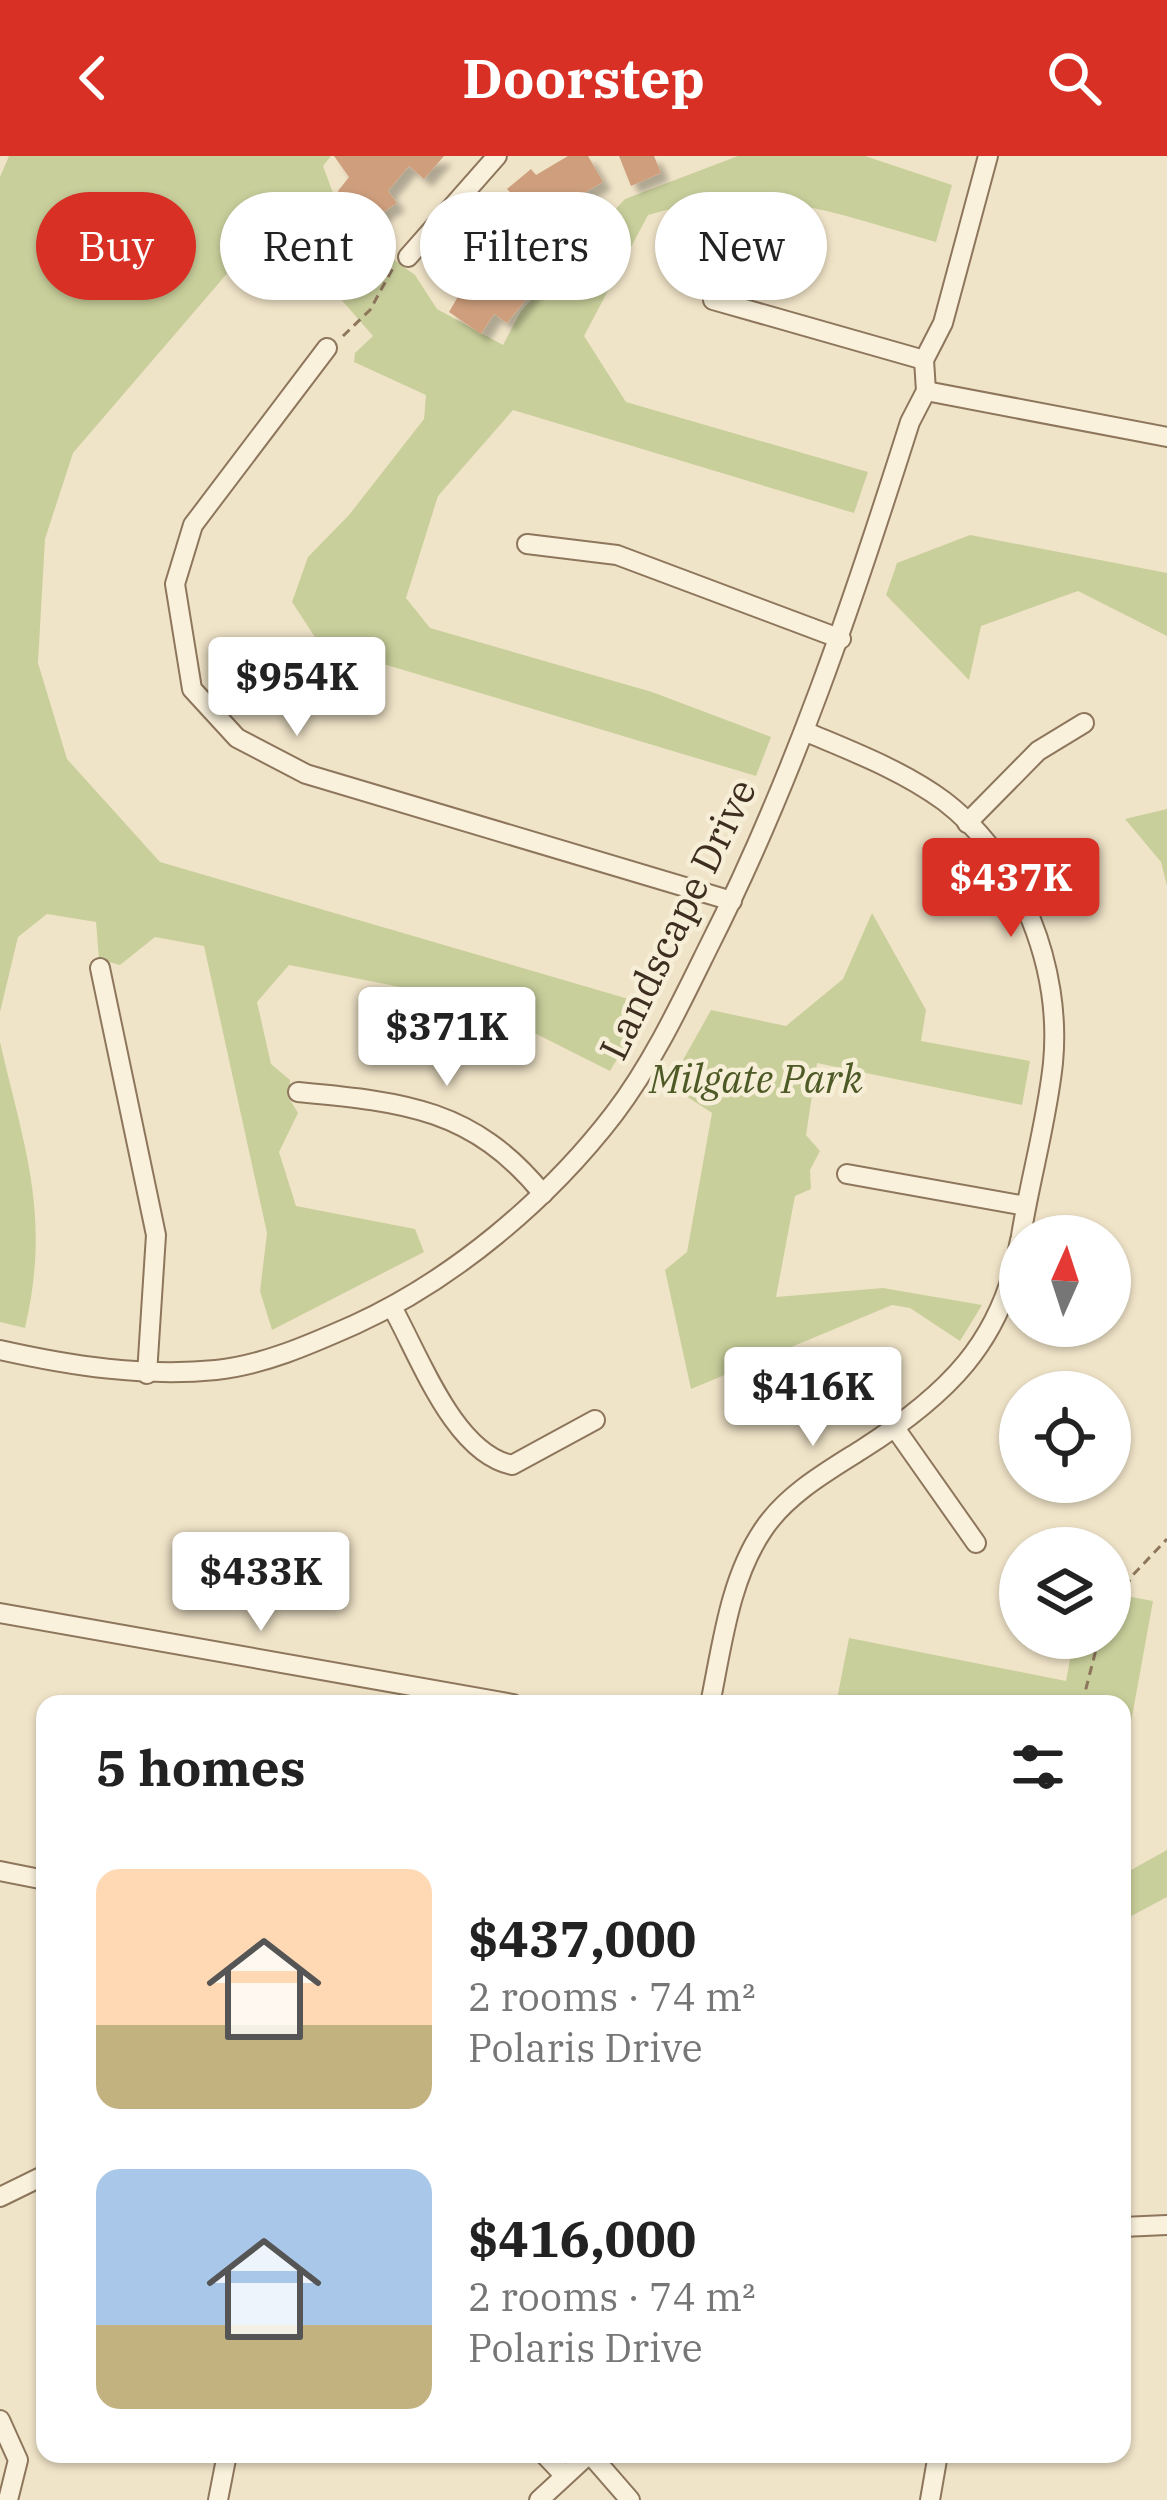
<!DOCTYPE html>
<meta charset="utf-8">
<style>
body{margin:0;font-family:"IBM Plex Serif",serif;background:#f2f2f2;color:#222;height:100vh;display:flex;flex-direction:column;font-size:45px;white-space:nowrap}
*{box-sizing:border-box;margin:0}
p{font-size:39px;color:#767676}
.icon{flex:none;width:66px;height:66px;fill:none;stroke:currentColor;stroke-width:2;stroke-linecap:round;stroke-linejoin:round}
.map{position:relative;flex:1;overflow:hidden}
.drawer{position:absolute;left:36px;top:1539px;width:1095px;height:768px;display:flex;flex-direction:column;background:#fff;border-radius:24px;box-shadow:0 3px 9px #0004}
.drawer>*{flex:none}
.banner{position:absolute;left:36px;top:36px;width:1095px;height:108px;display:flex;gap:24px}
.needle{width:78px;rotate:3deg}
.fabs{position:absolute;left:999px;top:1059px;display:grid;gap:24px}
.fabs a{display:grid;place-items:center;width:132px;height:132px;border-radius:50%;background:#fff;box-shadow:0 3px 9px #0004;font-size:60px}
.price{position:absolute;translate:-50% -102px;padding:0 27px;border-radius:12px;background:#fff;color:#222;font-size:39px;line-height:78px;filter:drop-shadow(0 3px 6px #0008)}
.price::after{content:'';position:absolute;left:50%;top:72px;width:36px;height:27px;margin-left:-18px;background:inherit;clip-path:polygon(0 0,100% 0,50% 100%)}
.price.on{background:#d93025;color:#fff}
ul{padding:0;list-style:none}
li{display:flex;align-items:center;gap:36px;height:300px;padding:0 60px}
li span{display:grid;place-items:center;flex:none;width:336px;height:240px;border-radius:24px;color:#555}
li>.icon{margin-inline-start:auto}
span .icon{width:144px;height:144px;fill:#fffc;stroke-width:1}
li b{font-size:51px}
h2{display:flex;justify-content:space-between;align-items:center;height:144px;padding:0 60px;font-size:51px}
.tag{padding:0 42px;border-radius:54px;background:#fff;box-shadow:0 3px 9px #0004;font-size:42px;line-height:108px}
.tag.on{background:#d93025;color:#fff}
header{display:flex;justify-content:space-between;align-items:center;height:156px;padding:0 60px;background:#d93025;color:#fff;font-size:54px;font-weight:800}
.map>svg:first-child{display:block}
</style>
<header><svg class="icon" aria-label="back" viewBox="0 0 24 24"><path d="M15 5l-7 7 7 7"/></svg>Doorstep<svg class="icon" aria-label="search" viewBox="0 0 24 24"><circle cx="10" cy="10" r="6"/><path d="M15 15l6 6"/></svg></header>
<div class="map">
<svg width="1167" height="2344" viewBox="0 0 1167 2344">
<defs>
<filter id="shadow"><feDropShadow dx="8" dy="8" stdDeviation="3" flood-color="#0004"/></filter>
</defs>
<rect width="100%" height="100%" fill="#f0e4c8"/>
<g fill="#c9cf9b">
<path d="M9 0H331L323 10 350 83 385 90 386 98 415 119 437 153 503 189 521 155 625 43 738 0H865L952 29 936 86C829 56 760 25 648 59L584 180 626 246 868 316 854 357 513 254 438 340 406 442 430 472 652 536 771 581 756 620 320 489 292 446 308 401 349 359 424 263 426 239 354 206 355 197 373 180 282 76 267 71 73 297 45 383 38 507 67 603 160 706 649 849 610 915 471 845 289 809 257 846 271 908 290 924 289 942 298 957 279 996 296 1050 415 1073 424 1096 272 1174 260 1135 267 1077 204 790 155 781 120 809 99 803 96 766 47 758 18 781 0 856V21Z"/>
<path d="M970 379 1167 417V480L1078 435 981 470 969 524 886 439 897 407Z"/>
<path d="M1167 653V730L1161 706 1125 663Z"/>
<path d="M872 757 926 854 921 885 1030 905 1022 949 817 907 806 979 820 995 810 1014 811 1033 795 1040 776 1141 883 1132 982 1149 960 1185 910 1152 892 1149 691 1233 665 1114 687 1096 712 957 669 929 711 854 786 870 843 823Z"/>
<path d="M0 886C25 994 51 1060 25 1172L0 1166Z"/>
<path d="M1110 1437 1153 1445 1122 1616V1548H836L849 1482 1066 1525 1074 1482H1110Z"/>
<path d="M1167 1694V1741L1122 1765V1719Z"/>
</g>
<g fill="#cf9f7d" filter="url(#shadow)">
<path d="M334 0H444L424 23 409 10 388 35 397 47 353 77 341 60 350 54 338 35 349 21Z"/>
<path d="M568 0H588L603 26 562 50 569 57 531 89 554 109 507 167 494 158 481 178 449 156 478 106 501 81 491 72 517 44 507 33 531 13 536 19Z"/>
<path d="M619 0H654L661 17 631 30Z"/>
</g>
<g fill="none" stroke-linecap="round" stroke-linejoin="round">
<defs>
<g id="minor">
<path d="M408 101 497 0"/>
<path d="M713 144 924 204"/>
<path d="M327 192 193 369 175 428 192 533 237 582 306 618 732 745"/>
<path d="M926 235 1167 281"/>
<path d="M527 388 617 399 841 483"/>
<path d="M804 575C851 595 902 614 944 645 1021 704 1062 813 1053 907 1047 965 1030 1023 1021 1080"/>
<path d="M967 667 1038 595 1084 567"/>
<path d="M100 812 156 1079 147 1218"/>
<path d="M298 936C403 946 473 952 543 1038"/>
<path d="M847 1018 1026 1050"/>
<path d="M392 1151C420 1201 454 1297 512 1309L595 1264"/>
<path d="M0 1194C71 1210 144 1221 216 1214 264 1209 311 1188 354 1169 453 1124 548 1044 614 958 652 908 680 849 708 792 793 624 853 446 910 266L926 235 924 204 943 167 988 0"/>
<path d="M895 1272 976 1387"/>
<path d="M0 1457 513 1548"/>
<path d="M710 1548C722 1491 729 1424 763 1374 786 1339 826 1316 861 1294 946 1240 1003 1186 1020 1084"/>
<path d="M0 1715 45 1724"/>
<path d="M0 2041 45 2019"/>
<path d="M1122 2071 1167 2069"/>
<path d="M0 2264 18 2304 8 2344"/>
<path d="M544 2298 564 2319"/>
<path d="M590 2298 630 2344"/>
<path d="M218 2344 227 2298"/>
<path d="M539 2344 589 2298"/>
<path d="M930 2344 938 2298"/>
</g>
</defs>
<use href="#minor" stroke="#8d765c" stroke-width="22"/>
<g stroke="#8d765c" stroke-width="3" stroke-dasharray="9 6" stroke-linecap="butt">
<path d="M343 180 370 154 393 112"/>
<path d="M1110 1457 1132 1420 1167 1383"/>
<path d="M1082 1548 1099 1482"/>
</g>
<use href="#minor" stroke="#faf1dc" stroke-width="18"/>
</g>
<g text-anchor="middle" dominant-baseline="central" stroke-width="9" stroke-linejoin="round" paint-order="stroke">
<g font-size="39" fill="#3d2e20" stroke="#f7eed8">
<text transform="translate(677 763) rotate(-64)">Landscape Drive</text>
</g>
<g font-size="39" font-style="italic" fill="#4d5a26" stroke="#f7eed8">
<text x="756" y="922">Milgate Park</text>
</g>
</g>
</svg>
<div class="fabs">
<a><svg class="needle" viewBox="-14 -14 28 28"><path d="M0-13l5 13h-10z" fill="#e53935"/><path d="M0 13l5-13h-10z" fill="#767676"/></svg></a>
<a><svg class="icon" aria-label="locate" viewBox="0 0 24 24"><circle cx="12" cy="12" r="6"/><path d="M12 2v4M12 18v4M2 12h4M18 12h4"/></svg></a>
<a><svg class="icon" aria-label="layers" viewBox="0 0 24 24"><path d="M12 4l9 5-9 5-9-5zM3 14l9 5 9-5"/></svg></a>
</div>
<b class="price" style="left:297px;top:583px">$954K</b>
<b class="price on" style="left:1011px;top:784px">$437K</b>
<b class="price" style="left:447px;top:933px">$371K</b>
<b class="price" style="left:813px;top:1293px">$416K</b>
<b class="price" style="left:261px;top:1478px">$433K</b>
<div class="banner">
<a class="tag on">Buy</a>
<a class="tag">Rent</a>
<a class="tag">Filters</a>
<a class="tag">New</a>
</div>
<section class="drawer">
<h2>5 homes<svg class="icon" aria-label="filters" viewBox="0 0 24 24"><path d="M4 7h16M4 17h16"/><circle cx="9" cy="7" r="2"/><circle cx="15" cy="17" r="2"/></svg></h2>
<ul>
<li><span style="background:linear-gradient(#ffd9b3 65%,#c2b280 0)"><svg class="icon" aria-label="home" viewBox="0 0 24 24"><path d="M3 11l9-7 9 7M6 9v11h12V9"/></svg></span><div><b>$437,000</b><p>2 rooms · 74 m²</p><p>Polaris Drive</p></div></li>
<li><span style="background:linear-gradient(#a9c7e8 65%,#c2b280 0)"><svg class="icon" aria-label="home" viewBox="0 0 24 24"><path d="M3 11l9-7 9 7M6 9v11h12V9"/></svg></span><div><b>$416,000</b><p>2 rooms · 74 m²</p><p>Polaris Drive</p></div></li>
</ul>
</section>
</div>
